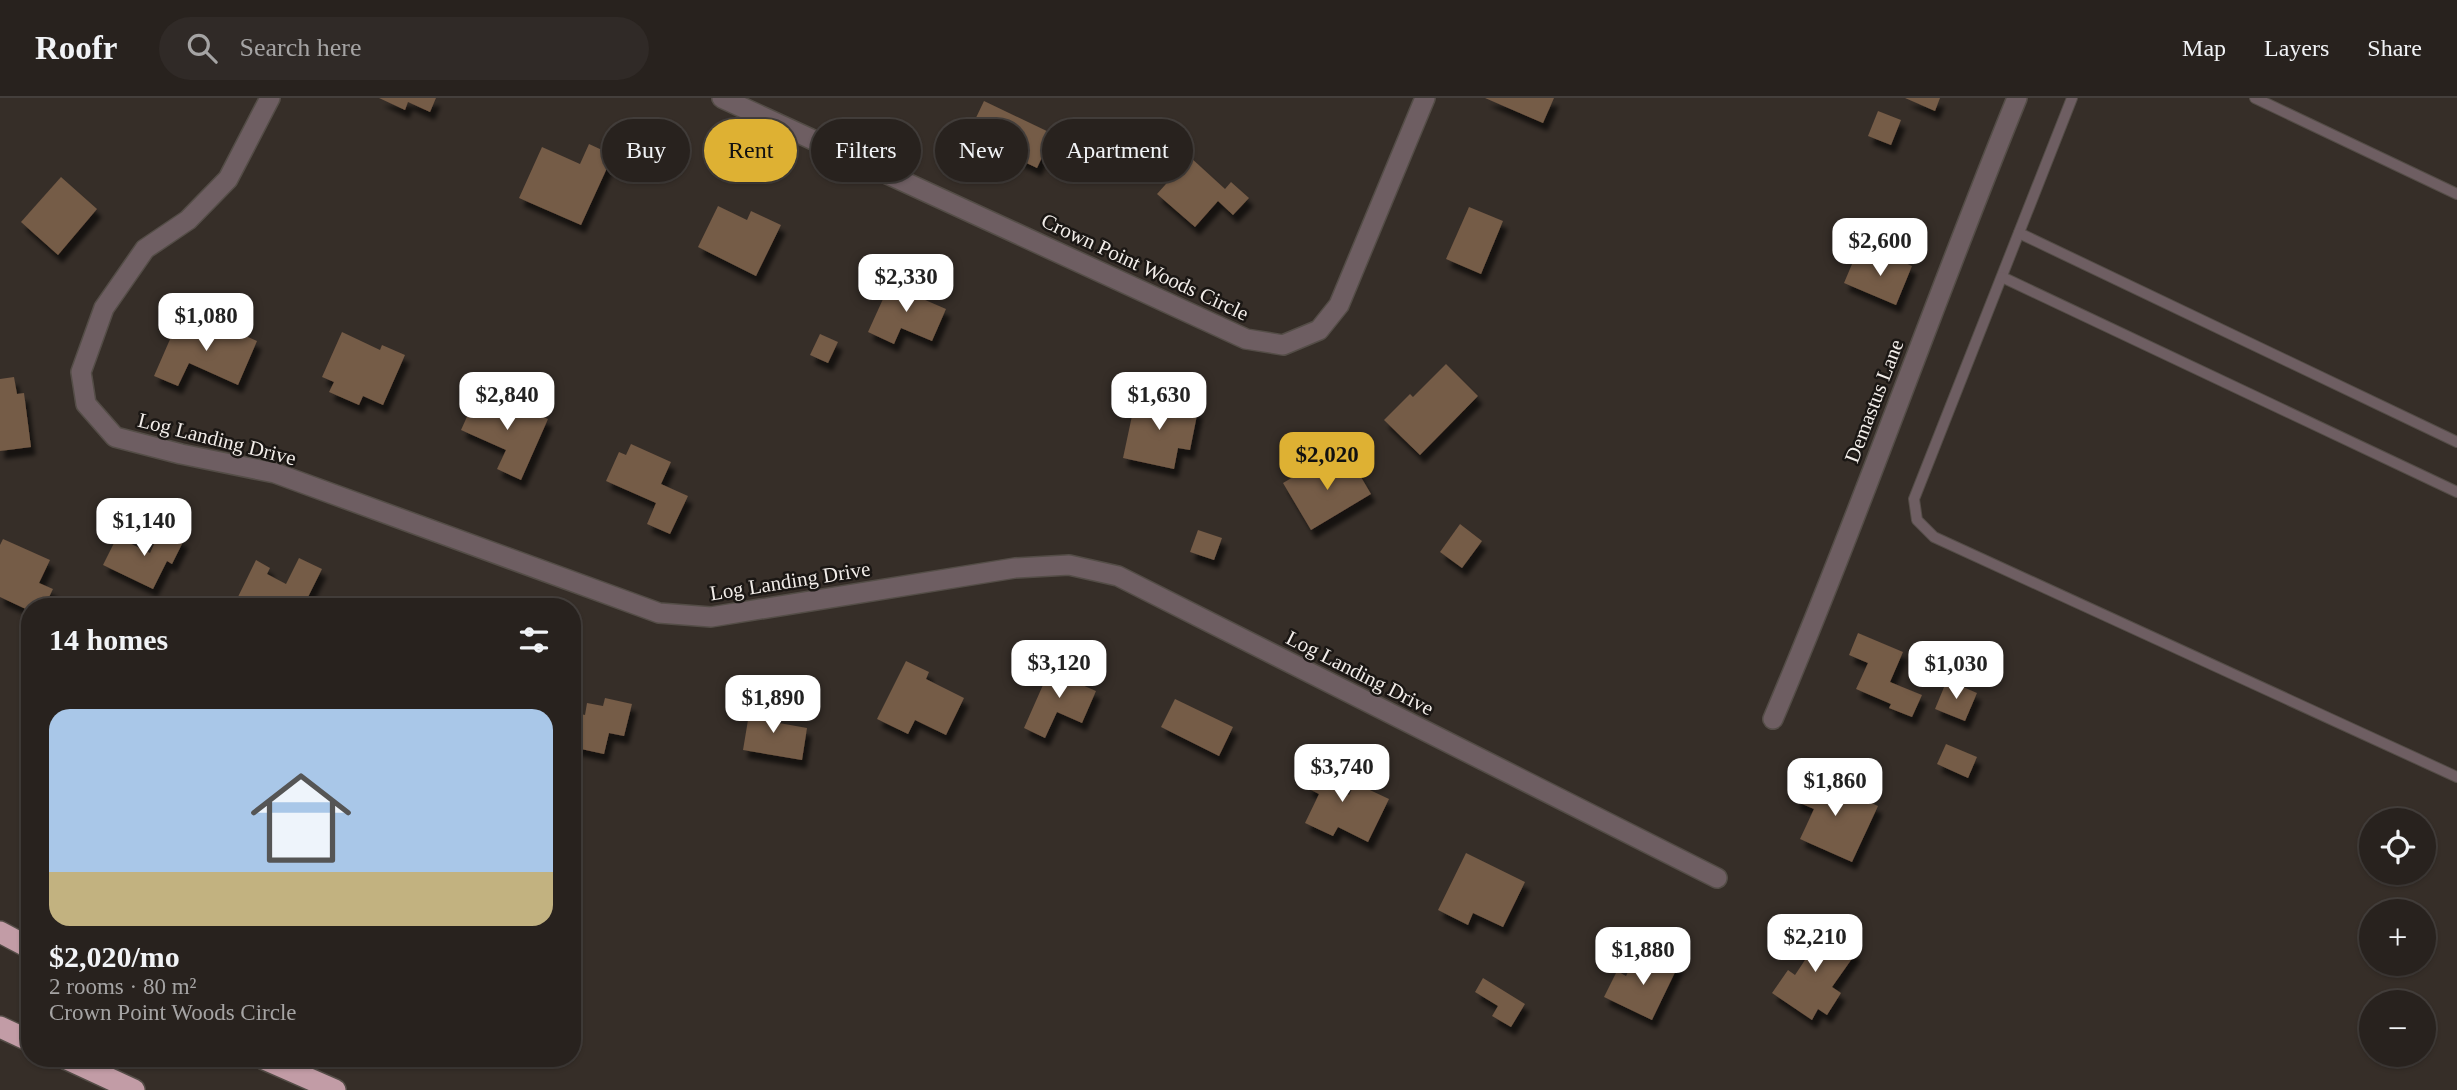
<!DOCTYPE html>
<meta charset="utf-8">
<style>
body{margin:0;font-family:Georgia,serif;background:#302a27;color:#f1f3f6;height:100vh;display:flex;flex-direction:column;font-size:26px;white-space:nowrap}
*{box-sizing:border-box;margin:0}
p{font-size:23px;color:#a5a4a4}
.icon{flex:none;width:38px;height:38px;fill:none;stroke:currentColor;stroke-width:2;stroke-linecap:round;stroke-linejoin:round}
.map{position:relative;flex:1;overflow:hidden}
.drawer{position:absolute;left:21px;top:500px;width:560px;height:469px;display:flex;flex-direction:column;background:#28221e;border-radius:28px;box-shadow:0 2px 5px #0004,0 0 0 2px #443f3c}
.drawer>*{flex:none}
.hud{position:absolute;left:602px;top:21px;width:665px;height:63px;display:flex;gap:14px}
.fabs{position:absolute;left:2359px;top:710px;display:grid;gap:14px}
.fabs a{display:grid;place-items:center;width:77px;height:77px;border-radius:50%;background:#28221e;box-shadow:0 2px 5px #0004,0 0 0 2px #443f3c;font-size:35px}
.price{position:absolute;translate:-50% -60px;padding:0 16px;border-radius:14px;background:#fff;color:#222;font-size:23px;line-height:46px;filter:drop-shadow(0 2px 4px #0008)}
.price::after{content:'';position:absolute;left:50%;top:42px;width:21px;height:16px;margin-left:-10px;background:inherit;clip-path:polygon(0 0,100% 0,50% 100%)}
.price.on{background:#deb133;color:#111}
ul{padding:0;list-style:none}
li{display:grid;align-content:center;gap:14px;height:371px;padding:0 28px}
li+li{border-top:2px solid #443f3c}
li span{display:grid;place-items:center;height:217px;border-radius:21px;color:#555}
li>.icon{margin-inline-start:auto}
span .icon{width:126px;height:126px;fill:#fffc;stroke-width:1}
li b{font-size:30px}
h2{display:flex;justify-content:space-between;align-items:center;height:84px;padding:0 28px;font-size:30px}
.pill{padding:0 24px;border-radius:32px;background:#28221e;box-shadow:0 2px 5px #0004,0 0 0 2px #443f3c;font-size:24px;line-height:63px}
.pill.on{background:#deb133;color:#111}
header{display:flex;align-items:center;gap:42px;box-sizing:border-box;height:98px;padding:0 35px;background:#28221e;border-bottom:2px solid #443f3c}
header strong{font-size:33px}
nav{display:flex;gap:38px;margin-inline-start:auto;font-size:24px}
.search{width:490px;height:63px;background:#302a27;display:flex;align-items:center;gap:18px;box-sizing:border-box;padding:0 24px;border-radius:38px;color:#a5a4a4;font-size:26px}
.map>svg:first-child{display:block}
</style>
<header>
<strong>Roofr</strong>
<div class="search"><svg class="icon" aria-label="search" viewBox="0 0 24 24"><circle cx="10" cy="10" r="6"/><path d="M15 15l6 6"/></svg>Search here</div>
<nav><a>Map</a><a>Layers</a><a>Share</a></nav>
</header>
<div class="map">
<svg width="2457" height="992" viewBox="0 0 2457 992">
<defs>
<filter id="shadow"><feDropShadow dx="4.5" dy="8" stdDeviation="2" flood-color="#0009"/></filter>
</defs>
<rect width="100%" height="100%" fill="#362e28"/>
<g fill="#755b46" filter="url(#shadow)">
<path d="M379 0H436L430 14 408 4 405 12Z"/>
<path d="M1485 0H1554L1543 25Z"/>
<path d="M1905 0H1940L1935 13Z"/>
<path d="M984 3 1053 36 1037 70 985 45 990 34 973 26Z"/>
<path d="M1878 13 1901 22 1891 47 1868 38Z"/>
<path d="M589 46 613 57 581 127 519 100 542 49 580 66Z"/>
<path d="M1190 59 1225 91 1231 84 1249 100 1233 117 1218 103 1195 129 1157 96Z"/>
<path d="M61 79 97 111 58 157 21 124Z"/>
<path d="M718 108 747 122 751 113 781 127 756 178 698 149Z"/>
<path d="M1469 109 1503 123 1481 176 1446 161Z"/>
<path d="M1885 156 1912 168 1896 207 1844 185 1855 159 1880 169Z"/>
<path d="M893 179 919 191 916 198 946 211 932 243 901 230 894 246 868 234Z"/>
<path d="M210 222 257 243 238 287 189 265 178 288 154 278 178 223 204 234Z"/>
<path d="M342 234 380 252 382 247 405 257 383 307 363 298 359 307 329 294 334 284 322 279Z"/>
<path d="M820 236 838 244 828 265 810 257Z"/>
<path d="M1446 266 1478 298 1420 357 1384 322 1410 296 1413 299Z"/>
<path d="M14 279 17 296 24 295 31 349 0 353V281Z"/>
<path d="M493 297 548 321 521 382 497 371 506 352 461 332 475 301 488 307Z"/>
<path d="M1136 299 1198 312 1190 352 1178 350 1174 371 1123 360Z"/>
<path d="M631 346 671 364 661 386 688 398 670 436 647 426 656 405 606 383 619 354 626 357Z"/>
<path d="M1348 357 1371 396 1311 432 1283 385 1305 372 1310 380Z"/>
<path d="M1460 426 1482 443 1462 470 1440 454Z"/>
<path d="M161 431 184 442 172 466 167 463 153 491 103 467 117 439 150 455Z"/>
<path d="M1198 432 1222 440 1214 462 1190 454Z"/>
<path d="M3 441 50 462 39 485 53 491 44 509H30V513L0 499V447Z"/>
<path d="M299 460 322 471 303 509H244L235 505 256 462 270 470 267 476 286 486Z"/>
<path d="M1858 535 1903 554 1890 584 1922 597 1912 619 1889 610 1891 606 1856 591 1868 565 1849 557Z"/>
<path d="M1054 562 1078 573 1073 583 1096 593 1082 625 1057 614 1045 640 1024 630Z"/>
<path d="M906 563 929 574 926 581 964 600 946 637 915 622 908 636 877 621Z"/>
<path d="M1947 582 1977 595 1965 623 1935 611Z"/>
<path d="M605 600 632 606 624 638 609 635 604 656 572 649V614L585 617 587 605 603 608Z"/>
<path d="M1175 601 1233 629 1219 658 1161 629Z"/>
<path d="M751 604 771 607 768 623 807 630 802 662 743 652Z"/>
<path d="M1946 646 1977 659 1968 680 1937 666Z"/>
<path d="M1312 658 1339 672 1331 688 1349 697 1355 685 1389 701 1368 744 1338 729 1333 738 1305 725 1319 696 1307 690 1313 678 1304 674Z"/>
<path d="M1807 676 1878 708 1852 764 1800 741 1814 711 1795 703Z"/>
<path d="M1466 755 1525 784 1503 829 1473 815 1468 827 1438 812Z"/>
<path d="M1812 825 1856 855 1832 889 1841 895 1827 917 1818 911 1812 922 1772 895 1788 872 1795 877 1807 859 1794 851Z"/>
<path d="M1657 855 1679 866 1652 922 1604 899 1617 873 1626 878 1632 866 1648 874Z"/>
<path d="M1483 880 1525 906 1511 929 1492 918 1498 908 1475 894Z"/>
</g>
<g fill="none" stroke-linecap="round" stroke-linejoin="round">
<defs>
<g id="service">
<path d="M2072 0 1914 401 1917 422 1934 439 2457 679"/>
<path d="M2255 0 2457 96"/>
<path d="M2019 135 2457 344"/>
<path d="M2002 179 2457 394"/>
</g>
<g id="minor">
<path d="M270 0 228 81 188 122 145 151 104 210 81 274 86 306 115 339 181 356 275 375 659 515 711 519 1015 470 1069 467 1118 478 1717 780"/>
<path d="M722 0 1246 241 1283 247 1319 232 1339 207 1425 0"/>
<path d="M1773 621C1860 416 1933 206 2017 0"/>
</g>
<g id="motorway">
<path d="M0 834 30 850"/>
<path d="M0 929 30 943"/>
<path d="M67 961 134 992"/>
<path d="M264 961 335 992"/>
</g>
</defs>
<use href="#service" stroke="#544d47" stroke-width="12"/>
<use href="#minor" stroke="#544d47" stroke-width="22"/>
<use href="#motorway" stroke="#544d47" stroke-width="24"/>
<use href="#service" stroke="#6e5e62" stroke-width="10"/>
<use href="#minor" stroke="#6e5e62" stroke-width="19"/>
<use href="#motorway" stroke="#c29ca6" stroke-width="21"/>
</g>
<g text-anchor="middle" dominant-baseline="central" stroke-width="5" stroke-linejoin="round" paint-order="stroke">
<g font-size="21" fill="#f2ede9" stroke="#1b1714">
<text transform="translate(1145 169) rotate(25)">Crown Point Woods Circle</text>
<text transform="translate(1874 303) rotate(-69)">Demastus Lane</text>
<text transform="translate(217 341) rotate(14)">Log Landing Drive</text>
<text transform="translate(790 483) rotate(-9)">Log Landing Drive</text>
<text transform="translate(1360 575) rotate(27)">Log Landing Drive</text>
</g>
</g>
</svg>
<div class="fabs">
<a><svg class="icon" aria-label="locate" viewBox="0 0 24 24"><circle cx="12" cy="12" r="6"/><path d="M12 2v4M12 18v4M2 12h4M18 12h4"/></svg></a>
<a>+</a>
<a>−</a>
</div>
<b class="price" style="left:1880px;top:180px">$2,600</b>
<b class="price" style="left:906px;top:216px">$2,330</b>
<b class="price" style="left:206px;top:255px">$1,080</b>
<b class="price" style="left:507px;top:334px">$2,840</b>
<b class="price" style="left:1159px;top:334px">$1,630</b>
<b class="price on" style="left:1327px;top:394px">$2,020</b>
<b class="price" style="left:144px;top:460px">$1,140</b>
<b class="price" style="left:1059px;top:602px">$3,120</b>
<b class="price" style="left:1956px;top:603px">$1,030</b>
<b class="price" style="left:773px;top:637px">$1,890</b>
<b class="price" style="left:1342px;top:706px">$3,740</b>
<b class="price" style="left:1835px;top:720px">$1,860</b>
<b class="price" style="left:1815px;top:876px">$2,210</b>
<b class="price" style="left:1643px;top:889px">$1,880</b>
<div class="hud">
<a class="pill">Buy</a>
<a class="pill on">Rent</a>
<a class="pill">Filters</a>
<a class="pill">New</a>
<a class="pill">Apartment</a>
</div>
<section class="drawer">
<h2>14 homes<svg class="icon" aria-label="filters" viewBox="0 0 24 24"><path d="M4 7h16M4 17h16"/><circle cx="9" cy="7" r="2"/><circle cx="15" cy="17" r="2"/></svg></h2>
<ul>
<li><span style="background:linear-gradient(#a9c7e8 75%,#c2b280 0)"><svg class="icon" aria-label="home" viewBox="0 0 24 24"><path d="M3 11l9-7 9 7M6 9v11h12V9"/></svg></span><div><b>$2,020/mo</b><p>2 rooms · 80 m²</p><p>Crown Point Woods Circle</p></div></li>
</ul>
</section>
</div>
